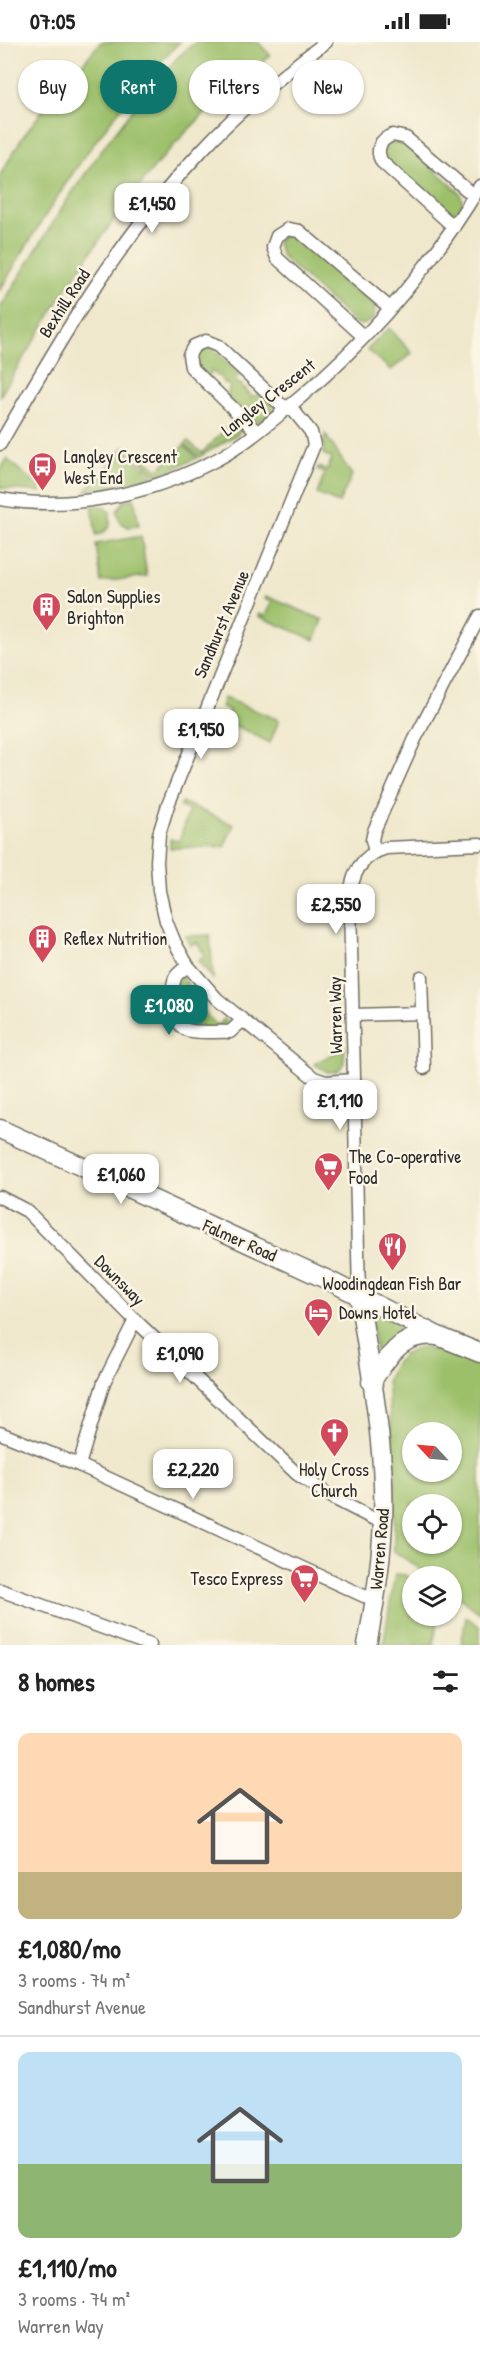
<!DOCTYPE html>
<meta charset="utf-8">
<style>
body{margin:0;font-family:"Patrick Hand",sans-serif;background:#f2f2f2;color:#222;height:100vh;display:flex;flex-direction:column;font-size:22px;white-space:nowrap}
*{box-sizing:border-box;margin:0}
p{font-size:20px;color:#767676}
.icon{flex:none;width:33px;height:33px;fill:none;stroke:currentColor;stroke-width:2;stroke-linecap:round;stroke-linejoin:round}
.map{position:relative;height:1603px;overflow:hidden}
.details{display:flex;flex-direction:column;background:#fff;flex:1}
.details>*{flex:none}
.guide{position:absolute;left:18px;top:18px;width:444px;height:54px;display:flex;gap:12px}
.needle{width:39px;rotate:296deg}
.tools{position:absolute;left:402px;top:1380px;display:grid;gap:12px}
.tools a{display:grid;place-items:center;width:60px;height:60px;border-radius:50%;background:#fff;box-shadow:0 2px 4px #0004;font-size:30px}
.price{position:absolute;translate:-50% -51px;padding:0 14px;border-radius:12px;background:#fff;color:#222;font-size:20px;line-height:39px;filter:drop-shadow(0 2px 3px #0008)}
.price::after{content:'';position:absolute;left:50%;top:36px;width:18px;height:14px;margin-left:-9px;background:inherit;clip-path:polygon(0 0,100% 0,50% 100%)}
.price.on{background:#0f766e;color:#fff}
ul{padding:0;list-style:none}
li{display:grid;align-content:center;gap:12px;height:318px;padding:0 18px}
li+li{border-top:2px solid #e0e0e0}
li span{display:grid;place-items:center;height:186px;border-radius:12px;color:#555}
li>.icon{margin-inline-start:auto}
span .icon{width:108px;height:108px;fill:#fffc;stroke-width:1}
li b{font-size:26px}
h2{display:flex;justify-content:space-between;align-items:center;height:72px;padding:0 18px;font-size:26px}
.tag{padding:0 21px;border-radius:27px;background:#fff;box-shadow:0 2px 4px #0004;font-size:21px;line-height:54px}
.tag.on{background:#0f766e;color:#fff}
.status{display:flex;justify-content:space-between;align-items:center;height:42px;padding:0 30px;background:#fff;direction:ltr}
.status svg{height:16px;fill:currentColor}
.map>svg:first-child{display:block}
</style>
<div class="status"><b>07:05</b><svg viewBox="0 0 49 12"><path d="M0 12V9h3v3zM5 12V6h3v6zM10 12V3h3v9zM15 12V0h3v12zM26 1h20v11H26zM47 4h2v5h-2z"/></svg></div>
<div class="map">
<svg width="480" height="1603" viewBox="0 0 480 1603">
<rect width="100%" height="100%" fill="#fcf5e5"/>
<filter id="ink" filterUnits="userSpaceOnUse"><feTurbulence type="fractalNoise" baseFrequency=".0167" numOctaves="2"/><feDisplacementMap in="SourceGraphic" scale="12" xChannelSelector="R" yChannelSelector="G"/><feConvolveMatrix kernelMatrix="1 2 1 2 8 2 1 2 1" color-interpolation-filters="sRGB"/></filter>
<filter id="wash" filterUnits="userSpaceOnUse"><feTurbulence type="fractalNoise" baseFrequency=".008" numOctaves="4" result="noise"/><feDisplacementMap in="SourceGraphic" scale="24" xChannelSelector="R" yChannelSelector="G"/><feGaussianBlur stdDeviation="1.35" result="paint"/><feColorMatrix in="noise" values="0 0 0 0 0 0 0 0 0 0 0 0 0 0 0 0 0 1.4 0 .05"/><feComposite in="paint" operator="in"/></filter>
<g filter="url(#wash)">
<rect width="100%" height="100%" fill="#efe8cc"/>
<g fill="#9cc06a" stroke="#64764a" stroke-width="1.5" fill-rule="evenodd">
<path d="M101 0H180C168 11 157 25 146 37 88 101 44 174 0 248V133L22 96 46 64Z"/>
<path d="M196 0H258L270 13C234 45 196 77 165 113 101 187 51 271 0 354V266L69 155 106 102 151 44 180 13Z"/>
<path d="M396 98 405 101 460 151 463 161 458 170 446 172 386 120 383 111 386 104Z"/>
<path d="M285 192 300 195 373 262 375 270 372 278 363 283 355 281 282 215 277 200Z"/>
<path d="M389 286 412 311 391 328 367 308Z"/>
<path d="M202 305H211L241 333 235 335 236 340 242 343 243 347 246 346V351L249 350 251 355 262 351C265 354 271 358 272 362 276 374 262 380 254 379L227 356 230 344 222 339V337L211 329 208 338 196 328 194 310Z"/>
<path d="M234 378 240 384 239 391 199 415 185 402 188 399 202 411Z"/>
<path d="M325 392 352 433 339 461 317 452 325 431 317 428 318 425 327 428 332 416 323 412Z"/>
<path d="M184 403 197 416 156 434 137 414 140 411 158 428Z"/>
<path d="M124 405 153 435 111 445 86 449Z"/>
<path d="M7 417 40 446V450L0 446V429Z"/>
<path d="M134 456 139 484 128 485 120 480 117 469 124 459Z"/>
<path d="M92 464H102L110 470V484L103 491 96 493Z"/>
<path d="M141 494 147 534 101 540 96 502Z"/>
<path d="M266 554 323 578 315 598 258 574 259 572 266 574 272 560 265 557Z"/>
<path d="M224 656 279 678 270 701 234 683 209 694 216 677 224 680 229 669 221 665Z"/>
<path d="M182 760 234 783 224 805 170 806V797L179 799 189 768 180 765Z"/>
<path d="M210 893 213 937 198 919 205 914 197 900 190 903 185 894Z"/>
<path d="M181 934 192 947 186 953 218 984 224 977 233 985 193 986 180 979 177 942Z"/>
<path d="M345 1005 344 1021 338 1029 328 1030 314 1022Z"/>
<path d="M369 1266 413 1286 377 1316Z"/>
<path d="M420 1305 445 1311 448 1308 480 1322V1571L452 1550V1534H430L394 1509 395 1421 387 1339 394 1323 403 1313ZM412 1390H452V1430H412ZM412 1462H452V1502H412Z"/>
<path d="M395 1532 405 1533 412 1538V1574H439L433 1602 434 1603H383Z"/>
<path d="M466 1575 480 1585V1603H461Z"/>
</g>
</g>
<g filter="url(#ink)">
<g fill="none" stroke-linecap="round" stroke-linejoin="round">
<defs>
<g id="street">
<path d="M454 185 382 120C375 108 380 97 393 93L406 96 474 154"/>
<path d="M364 295 277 216 273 205 277 194 288 187 299 189 390 266"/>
<path d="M257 390 191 325 189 313 194 304 206 299 218 304 280 362 293 368 311 390 314 403 168 763 159 792 157 820 159 849 166 879 175 901 188 924 217 957 314 1036 326 1040 354 1038"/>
<path d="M0 402C59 299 120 195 202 108 239 68 282 33 326 0"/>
<path d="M0 457C70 469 145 453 208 422 234 410 257 391 279 373 359 309 427 231 480 144"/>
<path d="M375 810 372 798 374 789 415 697 480 574"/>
<path d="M188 924C184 927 177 931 175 936 170 948 173 983 187 988 199 992 217 989 230 990L242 979"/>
<path d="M421 935 424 1026"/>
<path d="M354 973 422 971"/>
<path d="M0 1155 27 1169 135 1278 297 1432 335 1457 372 1476 383 1477"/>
<path d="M359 1253 350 861C350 835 359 814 386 806L480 802"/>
<path d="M0 1391 79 1423 364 1554 375 1556"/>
<path d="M79 1423 104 1340 135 1278"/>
<path d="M0 1548 150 1603"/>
</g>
<g id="secondary">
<path d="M0 1087 330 1239 438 1294 480 1311"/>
<path d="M359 1253C369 1323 386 1406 383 1476 382 1519 375 1561 367 1603"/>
<path d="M371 1340C390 1314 400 1290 438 1294"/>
</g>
</defs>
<use href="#street" stroke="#706d63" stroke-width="15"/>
<use href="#secondary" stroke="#706d63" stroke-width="21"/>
<use href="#street" stroke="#fff" stroke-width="12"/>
<use href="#secondary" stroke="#fff" stroke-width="18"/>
</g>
</g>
<defs>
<symbol id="bus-pin" viewBox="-11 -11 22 30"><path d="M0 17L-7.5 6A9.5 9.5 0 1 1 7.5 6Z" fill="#d1495b" stroke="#fcf5e5"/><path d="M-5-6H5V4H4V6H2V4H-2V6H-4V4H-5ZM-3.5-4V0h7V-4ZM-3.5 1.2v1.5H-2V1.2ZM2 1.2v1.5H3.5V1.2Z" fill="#fff"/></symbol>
<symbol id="building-pin" viewBox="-11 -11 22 30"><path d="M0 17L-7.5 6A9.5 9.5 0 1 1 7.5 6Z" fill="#d1495b" stroke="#fcf5e5"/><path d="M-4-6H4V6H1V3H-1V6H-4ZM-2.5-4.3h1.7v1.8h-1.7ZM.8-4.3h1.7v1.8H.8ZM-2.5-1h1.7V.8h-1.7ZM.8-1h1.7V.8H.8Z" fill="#fff"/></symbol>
<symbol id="supermarket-pin" viewBox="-11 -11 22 30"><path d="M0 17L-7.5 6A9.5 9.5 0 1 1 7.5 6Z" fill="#d1495b" stroke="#fcf5e5"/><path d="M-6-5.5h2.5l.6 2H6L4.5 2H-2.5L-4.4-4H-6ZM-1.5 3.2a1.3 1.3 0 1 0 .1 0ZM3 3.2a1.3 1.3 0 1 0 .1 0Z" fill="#fff"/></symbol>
<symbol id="restaurant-pin" viewBox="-11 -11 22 30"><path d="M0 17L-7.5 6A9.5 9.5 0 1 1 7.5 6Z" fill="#d1495b" stroke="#fcf5e5"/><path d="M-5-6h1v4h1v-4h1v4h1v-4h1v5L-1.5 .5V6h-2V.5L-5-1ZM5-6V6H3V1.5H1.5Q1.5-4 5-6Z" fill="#fff"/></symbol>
<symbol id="hotel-pin" viewBox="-11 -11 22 30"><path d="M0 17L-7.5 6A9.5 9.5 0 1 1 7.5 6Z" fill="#d1495b" stroke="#fcf5e5"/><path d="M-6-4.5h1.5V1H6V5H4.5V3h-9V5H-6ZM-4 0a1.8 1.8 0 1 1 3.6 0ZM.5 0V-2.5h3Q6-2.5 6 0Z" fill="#fff"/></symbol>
<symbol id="church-pin" viewBox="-11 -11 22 30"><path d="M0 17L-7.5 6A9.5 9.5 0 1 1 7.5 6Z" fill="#d1495b" stroke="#fcf5e5"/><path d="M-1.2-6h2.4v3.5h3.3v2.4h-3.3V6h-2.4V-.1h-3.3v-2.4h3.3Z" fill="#fff"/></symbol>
</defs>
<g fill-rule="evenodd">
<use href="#bus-pin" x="26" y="408" width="33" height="45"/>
<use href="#building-pin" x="30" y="548" width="33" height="45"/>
<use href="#building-pin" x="26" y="880" width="33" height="45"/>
<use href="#supermarket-pin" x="312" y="1108" width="33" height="45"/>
<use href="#restaurant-pin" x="376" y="1188" width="33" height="45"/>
<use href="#hotel-pin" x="302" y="1254" width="33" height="45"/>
<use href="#church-pin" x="318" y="1374" width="33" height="45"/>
<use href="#supermarket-pin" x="288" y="1520" width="33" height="45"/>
</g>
<g text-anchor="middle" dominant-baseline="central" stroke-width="5" stroke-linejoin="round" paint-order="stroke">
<g font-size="18" fill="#2b2b2b" stroke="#fcf5e5">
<text transform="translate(64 261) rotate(-57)">Bexhill Road</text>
<text transform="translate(268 355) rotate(-38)">Langley Crescent</text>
<text transform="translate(221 582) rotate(-67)">Sandhurst Avenue</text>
<text transform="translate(335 973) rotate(-91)">Warren Way</text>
<text transform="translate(240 1198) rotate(24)">Falmer Road</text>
<text transform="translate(120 1238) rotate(45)">Downsway</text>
<text transform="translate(379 1507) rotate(-85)">Warren Road</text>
</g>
<g font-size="18" fill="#2b2b2b" stroke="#fcf5e5" text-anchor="start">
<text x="64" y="414">Langley Crescent<tspan x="64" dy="21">West End</tspan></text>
<text x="67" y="554">Salon Supplies<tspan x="67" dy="21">Brighton</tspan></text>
<text x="64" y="896">Reflex Nutrition</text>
<text x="349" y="1114">The Co-operative<tspan x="349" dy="21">Food</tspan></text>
<text x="392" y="1241" text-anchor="middle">Woodingdean Fish Bar</text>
<text x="339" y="1270">Downs Hotel</text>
<text x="334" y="1427" text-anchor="middle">Holy Cross<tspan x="334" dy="21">Church</tspan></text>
<text x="283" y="1536" text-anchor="end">Tesco Express</text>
</g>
</g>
</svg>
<div class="tools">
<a><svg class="needle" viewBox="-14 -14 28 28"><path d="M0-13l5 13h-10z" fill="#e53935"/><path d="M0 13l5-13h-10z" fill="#767676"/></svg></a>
<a><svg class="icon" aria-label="locate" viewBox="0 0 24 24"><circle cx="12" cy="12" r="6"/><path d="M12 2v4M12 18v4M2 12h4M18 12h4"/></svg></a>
<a><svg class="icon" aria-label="layers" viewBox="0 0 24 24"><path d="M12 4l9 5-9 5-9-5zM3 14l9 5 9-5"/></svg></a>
</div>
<b class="price" style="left:152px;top:192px">£1,450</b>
<b class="price" style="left:201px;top:718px">£1,950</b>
<b class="price" style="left:336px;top:893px">£2,550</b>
<b class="price on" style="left:169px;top:994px">£1,080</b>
<b class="price" style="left:340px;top:1089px">£1,110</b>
<b class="price" style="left:121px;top:1163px">£1,060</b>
<b class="price" style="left:180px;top:1342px">£1,090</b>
<b class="price" style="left:193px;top:1458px">£2,220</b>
<div class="guide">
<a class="tag">Buy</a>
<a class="tag on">Rent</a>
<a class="tag">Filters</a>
<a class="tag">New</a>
</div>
</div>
<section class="details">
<h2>8 homes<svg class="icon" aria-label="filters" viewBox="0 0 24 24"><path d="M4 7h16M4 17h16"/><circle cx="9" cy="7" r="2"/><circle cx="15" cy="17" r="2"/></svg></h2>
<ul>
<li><span style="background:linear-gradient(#ffd9b3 75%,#c2b280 0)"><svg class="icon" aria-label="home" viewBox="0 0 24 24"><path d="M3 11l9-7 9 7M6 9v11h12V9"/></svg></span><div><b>£1,080/mo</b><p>3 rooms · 74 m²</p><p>Sandhurst Avenue</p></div></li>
<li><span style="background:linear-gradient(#bfe0f5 60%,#8fb573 0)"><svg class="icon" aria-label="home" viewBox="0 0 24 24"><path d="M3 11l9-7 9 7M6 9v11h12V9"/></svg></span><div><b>£1,110/mo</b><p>3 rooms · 74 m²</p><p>Warren Way</p></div></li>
</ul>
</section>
